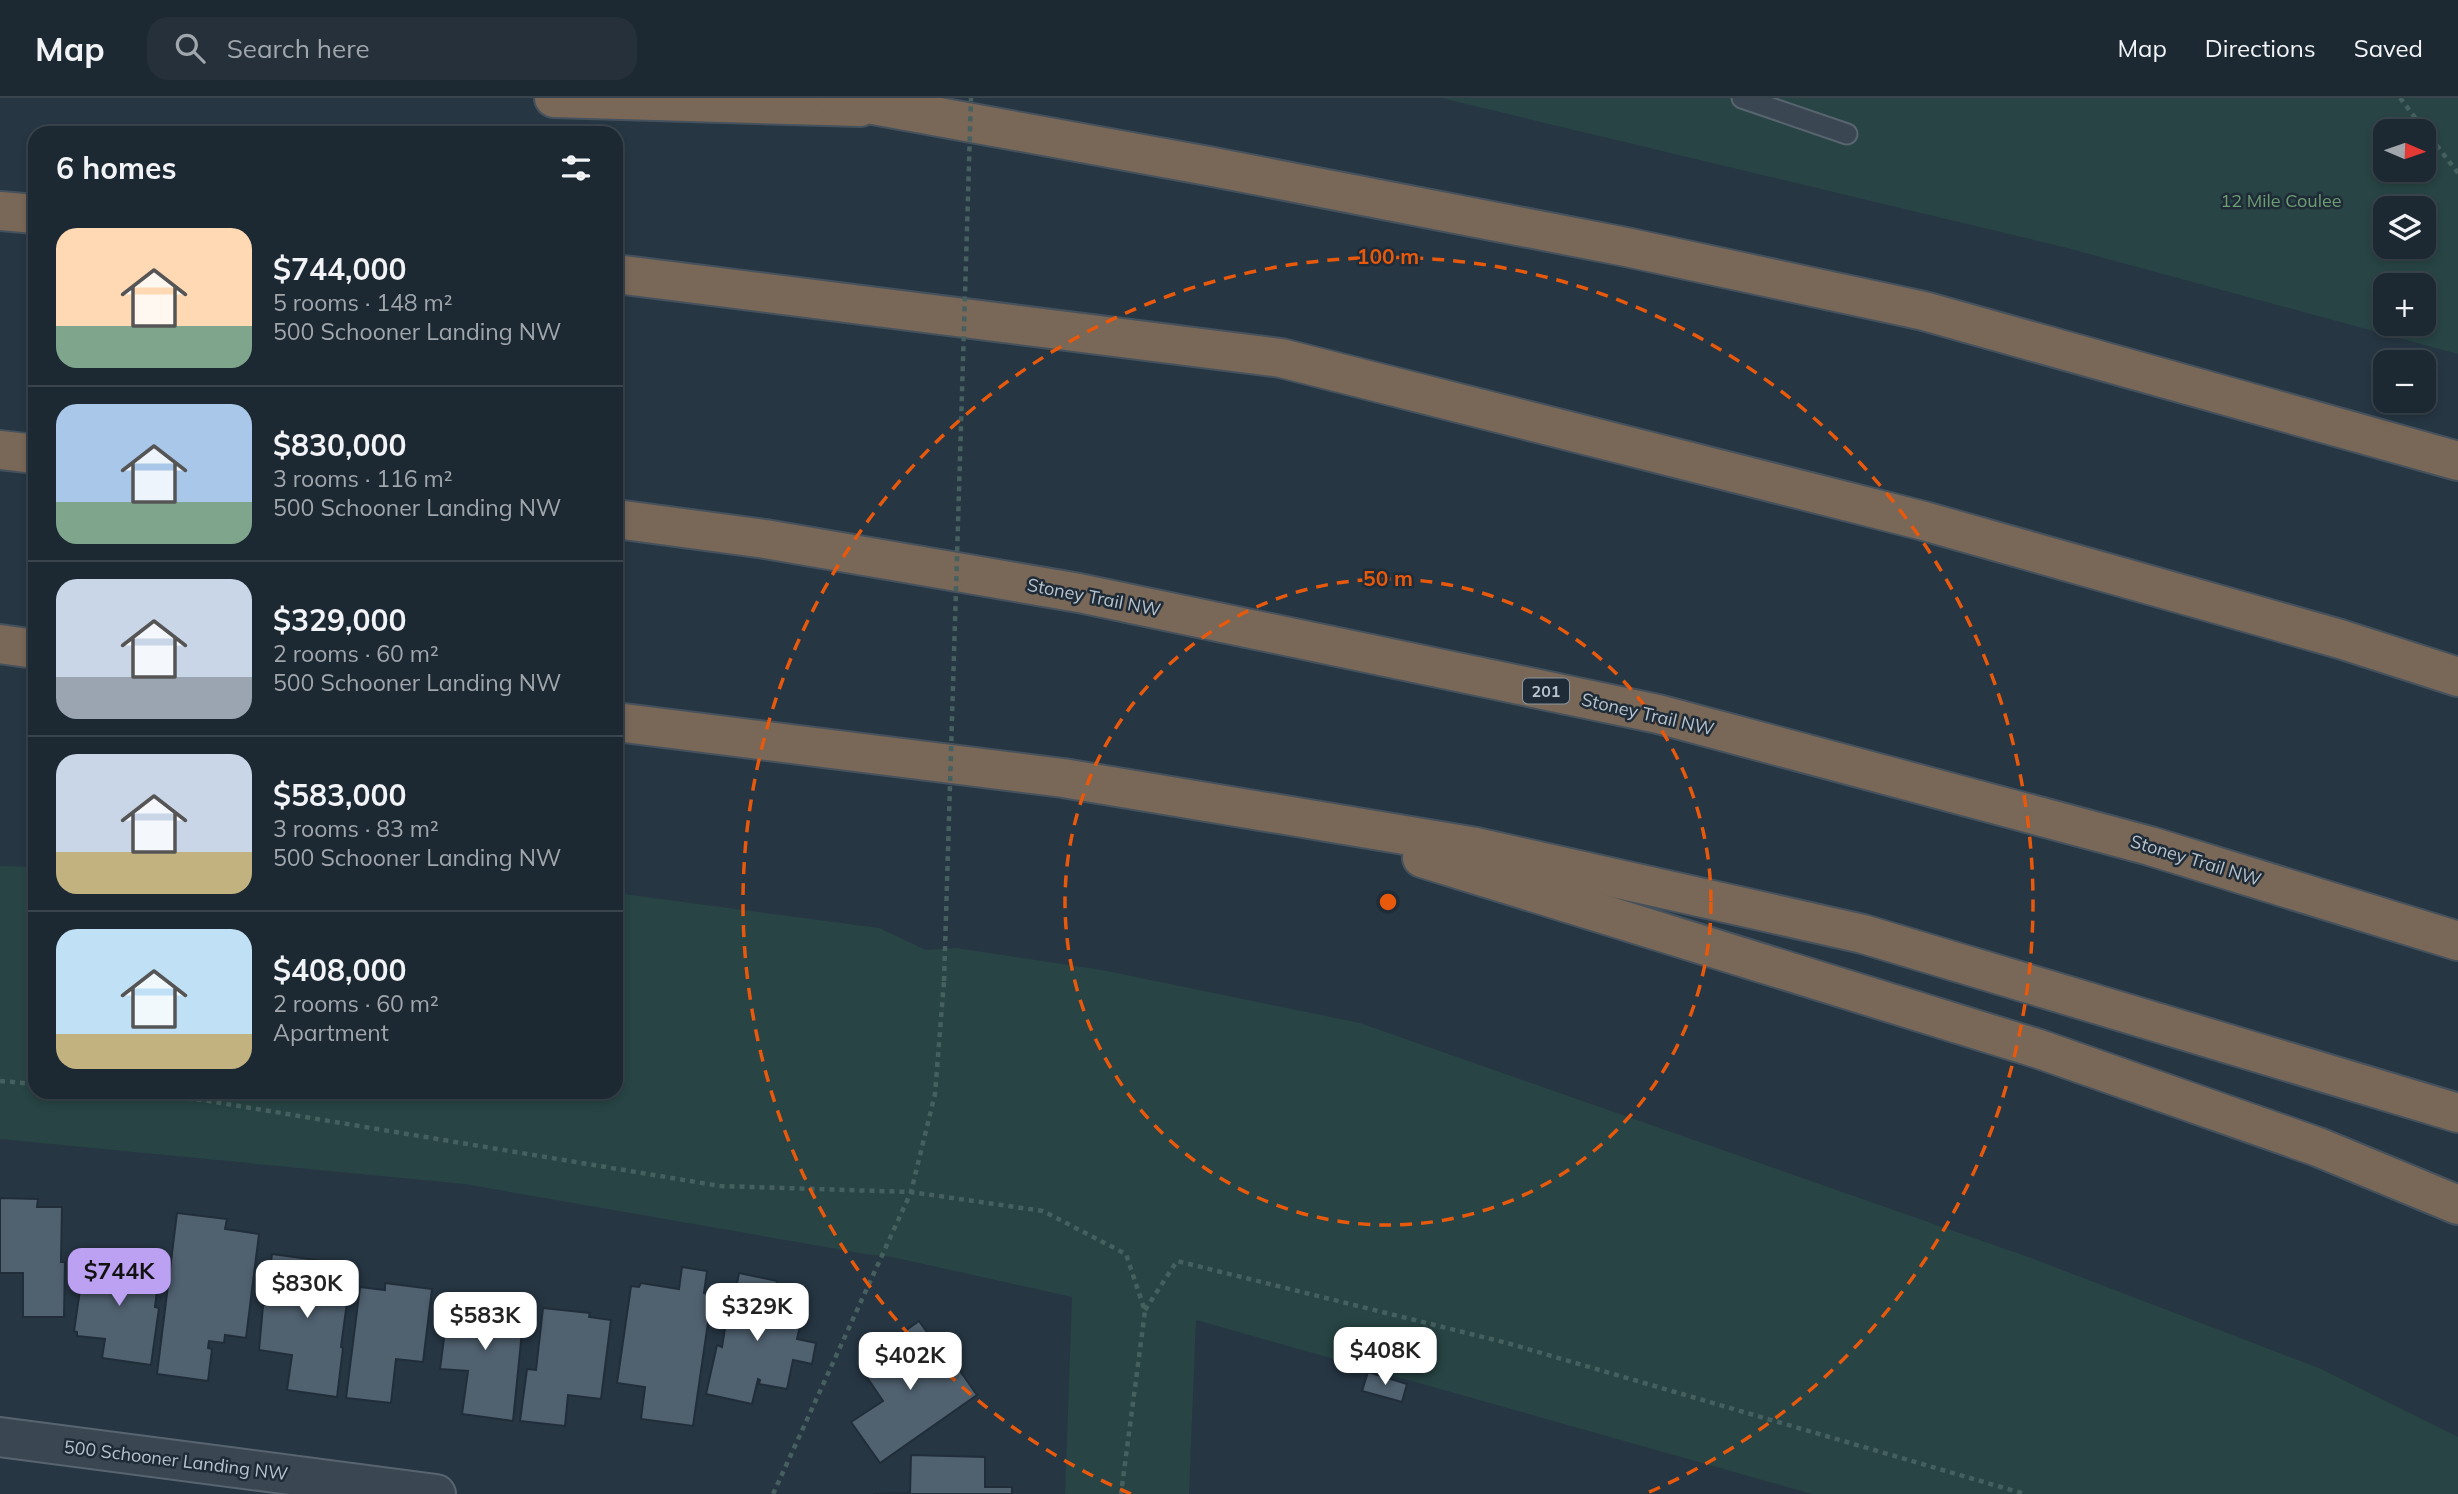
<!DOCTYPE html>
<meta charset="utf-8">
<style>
body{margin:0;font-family:Mulish,sans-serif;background:#25303a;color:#f1f3f6;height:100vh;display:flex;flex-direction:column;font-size:26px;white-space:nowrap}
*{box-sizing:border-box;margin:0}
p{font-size:23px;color:#a0a6ac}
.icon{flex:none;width:38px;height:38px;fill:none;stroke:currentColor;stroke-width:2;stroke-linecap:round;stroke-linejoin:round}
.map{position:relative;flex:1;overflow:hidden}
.sheet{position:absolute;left:28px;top:28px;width:595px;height:973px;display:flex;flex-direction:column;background:#1c2832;border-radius:21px;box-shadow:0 4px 10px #0003,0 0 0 2px #3a444d}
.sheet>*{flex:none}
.needle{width:46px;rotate:92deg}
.controls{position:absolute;left:2373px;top:21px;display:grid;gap:14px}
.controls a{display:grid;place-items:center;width:63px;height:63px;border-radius:14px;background:#1c2832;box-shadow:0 4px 10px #0003,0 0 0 2px #3a444d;font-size:35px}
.price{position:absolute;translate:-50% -60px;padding:0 16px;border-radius:14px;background:#fff;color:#222;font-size:23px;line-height:46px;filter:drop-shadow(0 2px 4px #0008)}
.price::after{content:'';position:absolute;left:50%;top:42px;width:21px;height:16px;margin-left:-10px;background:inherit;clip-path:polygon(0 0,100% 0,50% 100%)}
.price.active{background:#bca0f2;color:#111}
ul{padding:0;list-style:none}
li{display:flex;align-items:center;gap:21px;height:175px;padding:0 28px}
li+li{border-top:2px solid #3a444d}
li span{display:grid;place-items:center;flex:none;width:196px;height:140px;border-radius:21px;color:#555}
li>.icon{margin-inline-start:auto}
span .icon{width:84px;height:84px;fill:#fffc;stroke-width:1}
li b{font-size:30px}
h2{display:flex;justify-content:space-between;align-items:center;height:84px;padding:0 28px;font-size:30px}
header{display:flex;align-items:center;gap:42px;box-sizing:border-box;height:98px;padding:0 35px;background:#1c2832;border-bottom:2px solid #3a444d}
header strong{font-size:33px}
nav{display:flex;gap:38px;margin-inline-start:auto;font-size:24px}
.search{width:490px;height:63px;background:#25303a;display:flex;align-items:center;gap:18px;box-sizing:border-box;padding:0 24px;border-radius:21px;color:#a0a6ac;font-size:26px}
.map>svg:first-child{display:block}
</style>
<header>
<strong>Map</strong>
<div class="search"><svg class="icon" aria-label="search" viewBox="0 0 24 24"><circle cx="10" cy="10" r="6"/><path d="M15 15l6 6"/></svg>Search here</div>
<nav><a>Map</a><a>Directions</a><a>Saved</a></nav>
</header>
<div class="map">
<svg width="2458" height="1396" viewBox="0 0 2458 1396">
<rect width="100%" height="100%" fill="#263643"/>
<g fill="#284444" fill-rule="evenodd">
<path d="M1441 0H2458V256L2067 150ZM2385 33H2424V72H2385ZM2385 110H2424V149H2385ZM2385 187H2424V226H2385Z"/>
<path d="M0 768 35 769V994H616V795L879 830 926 852 956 850 1102 872 1360 925 2031 1160 2319 1270 2458 1339V1396H1812L1196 1222 1189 1396H1065L1072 1199 892 1159 865 1156 464 1086 0 1041Z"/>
</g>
<g fill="#506170" stroke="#212e3a" stroke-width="2">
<path d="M0 1100 38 1101 37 1109H62L61 1164H65L64 1219H23V1175H0Z"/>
<path d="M177 1115 227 1121 225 1131 259 1136 246 1240 225 1237 224 1245 209 1243 208 1250 212 1251 208 1283 157 1276Z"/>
<path d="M272 1156 352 1167 341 1249 343 1250 337 1299 287 1292 292 1257 259 1252 263 1208 266 1206Z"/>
<path d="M85 1158 160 1168 155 1209 159 1210 151 1267 102 1260 105 1241 77 1238V1234L74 1233Z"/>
<path d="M682 1169 707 1173 704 1195 712 1197 693 1328 641 1321 645 1289 617 1285 631 1188 639 1189 641 1185 679 1191Z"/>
<path d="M739 1175 777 1183 772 1208 803 1215 797 1241 816 1245 812 1266 793 1262 787 1291 759 1286 760 1282 758 1281 752 1306 706 1296 717 1247 722 1249 728 1211H730L732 1200 734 1201Z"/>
<path d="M385 1185 432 1191 423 1264 396 1261 391 1305 346 1300 360 1189 385 1192Z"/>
<path d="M450 1194 525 1204 513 1323 462 1316 468 1273 440 1271Z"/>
<path d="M543 1210 590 1215 589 1219 611 1222 601 1301 568 1297 565 1328 520 1323 527 1271 536 1272Z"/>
<path d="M919 1223 942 1255 945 1252 977 1297 880 1365 851 1324 883 1303 862 1272 885 1256 881 1250Z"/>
<path d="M1368 1274 1407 1286 1402 1304 1362 1293Z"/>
<path d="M911 1357 985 1359V1389H1012V1396H873L910 1395Z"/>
</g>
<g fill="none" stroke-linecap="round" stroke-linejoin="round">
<defs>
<path id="service" d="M1742 0 1847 36"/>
<path id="minor" d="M0 1339 436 1396"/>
<g id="motorway">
<path d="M554 0 860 9"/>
<path d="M835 0 1208 68 1626 149 1924 213 2458 363"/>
<path d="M0 113 35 116"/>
<path d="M616 176 1281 260 1924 423 2340 541 2458 579"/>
<path d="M0 352 35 356"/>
<path d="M616 421 765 441 1079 495 1658 616 2150 748 2458 843"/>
<path d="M0 546 35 551"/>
<path d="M616 624 1063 680 1476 749 1863 836 2458 1015"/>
<path d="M1422 760 2039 951 2318 1049 2458 1107"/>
</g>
</defs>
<use href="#service" stroke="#586570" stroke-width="23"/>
<use href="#minor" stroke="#586570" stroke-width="42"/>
<use href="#motorway" stroke="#45525d" stroke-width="42"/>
<g stroke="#46605f" stroke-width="4.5" stroke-dasharray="5 5" stroke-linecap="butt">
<path d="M2400 0 2458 75"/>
<path d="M0 983 35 986"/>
<path d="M117 994 203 1002 720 1088 911 1094 1043 1113 1126 1156 1145 1213 1121 1396"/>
<path d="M1145 1212 1177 1163 1507 1245 2025 1396"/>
<path d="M773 1396 911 1094 935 996 944 883"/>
</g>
<use href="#service" stroke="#3a4753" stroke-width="19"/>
<use href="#minor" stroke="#3a4753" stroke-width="38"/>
<use href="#motorway" stroke="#796757" stroke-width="38"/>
<path stroke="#46605f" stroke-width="4.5" stroke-dasharray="5 5" stroke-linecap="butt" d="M944 883 971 0"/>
</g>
<g fill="none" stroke="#e8590c" stroke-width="3.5" stroke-dasharray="12 9">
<circle cx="1388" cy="804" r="323"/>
<path d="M1131 1396A645 645 0 1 1 1645 1396"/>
</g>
<g text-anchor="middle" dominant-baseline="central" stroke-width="5" stroke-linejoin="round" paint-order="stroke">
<rect fill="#1f2c38" stroke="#8995a0" stroke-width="2" x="1523" y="580.5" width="46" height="25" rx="5"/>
<g font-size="16" font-weight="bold" fill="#b7c2cc">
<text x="1546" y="593">201</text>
</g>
<g font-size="18" fill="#6d9e73" stroke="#1f2c38">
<text x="2281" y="102">12 Mile Coulee</text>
</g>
<g font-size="18" fill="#b7c2cc" stroke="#1f2c38">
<text transform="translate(1094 499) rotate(11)">Stoney Trail NW</text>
<text transform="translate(1648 616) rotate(13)">Stoney Trail NW</text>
<text transform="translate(2196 762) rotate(17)">Stoney Trail NW</text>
<text transform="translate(176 1362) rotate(7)">500 Schooner Landing NW</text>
</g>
</g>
<circle cx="1388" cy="804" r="10" fill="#e8590c" stroke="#1f2c38" stroke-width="3.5"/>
<g font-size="21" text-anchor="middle" font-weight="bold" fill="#e8590c" stroke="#1f2c38" stroke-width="5" stroke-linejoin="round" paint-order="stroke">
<text x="1388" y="166">100 m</text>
<text x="1388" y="488">50 m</text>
</g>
</svg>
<div class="controls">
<a><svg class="needle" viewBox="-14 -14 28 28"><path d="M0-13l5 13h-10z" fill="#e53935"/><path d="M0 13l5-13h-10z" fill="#a0a6ac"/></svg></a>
<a><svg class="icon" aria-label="layers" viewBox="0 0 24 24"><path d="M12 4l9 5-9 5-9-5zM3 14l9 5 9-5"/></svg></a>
<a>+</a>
<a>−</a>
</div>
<b class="price active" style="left:119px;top:1210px">$744K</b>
<b class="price" style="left:307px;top:1222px">$830K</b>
<b class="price" style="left:757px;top:1245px">$329K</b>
<b class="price" style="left:485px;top:1254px">$583K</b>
<b class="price" style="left:1385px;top:1289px">$408K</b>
<b class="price" style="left:910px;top:1294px">$402K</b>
<section class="sheet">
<h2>6 homes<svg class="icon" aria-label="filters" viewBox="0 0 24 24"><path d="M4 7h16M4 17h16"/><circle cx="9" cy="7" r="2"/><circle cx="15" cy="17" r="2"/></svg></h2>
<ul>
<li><span style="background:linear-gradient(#ffd9b3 70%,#7fa58c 0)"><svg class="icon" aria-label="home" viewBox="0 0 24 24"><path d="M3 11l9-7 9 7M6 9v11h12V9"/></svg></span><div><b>$744,000</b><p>5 rooms · 148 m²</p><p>500 Schooner Landing NW</p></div></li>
<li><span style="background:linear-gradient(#a9c7e8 70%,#7fa58c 0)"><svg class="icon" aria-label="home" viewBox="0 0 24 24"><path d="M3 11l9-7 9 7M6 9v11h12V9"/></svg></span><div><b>$830,000</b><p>3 rooms · 116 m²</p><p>500 Schooner Landing NW</p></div></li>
<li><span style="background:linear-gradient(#c9d6e8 70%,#9aa5b1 0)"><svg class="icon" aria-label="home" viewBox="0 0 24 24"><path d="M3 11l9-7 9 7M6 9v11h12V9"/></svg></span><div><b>$329,000</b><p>2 rooms · 60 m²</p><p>500 Schooner Landing NW</p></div></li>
<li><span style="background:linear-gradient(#c9d6e8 70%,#c2b280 0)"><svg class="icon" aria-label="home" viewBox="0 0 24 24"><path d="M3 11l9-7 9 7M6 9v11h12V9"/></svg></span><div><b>$583,000</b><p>3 rooms · 83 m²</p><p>500 Schooner Landing NW</p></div></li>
<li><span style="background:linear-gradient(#bfe0f5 75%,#c2b280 0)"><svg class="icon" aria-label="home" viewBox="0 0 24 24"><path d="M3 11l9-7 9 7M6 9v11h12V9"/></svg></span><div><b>$408,000</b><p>2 rooms · 60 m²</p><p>Apartment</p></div></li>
</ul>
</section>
</div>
